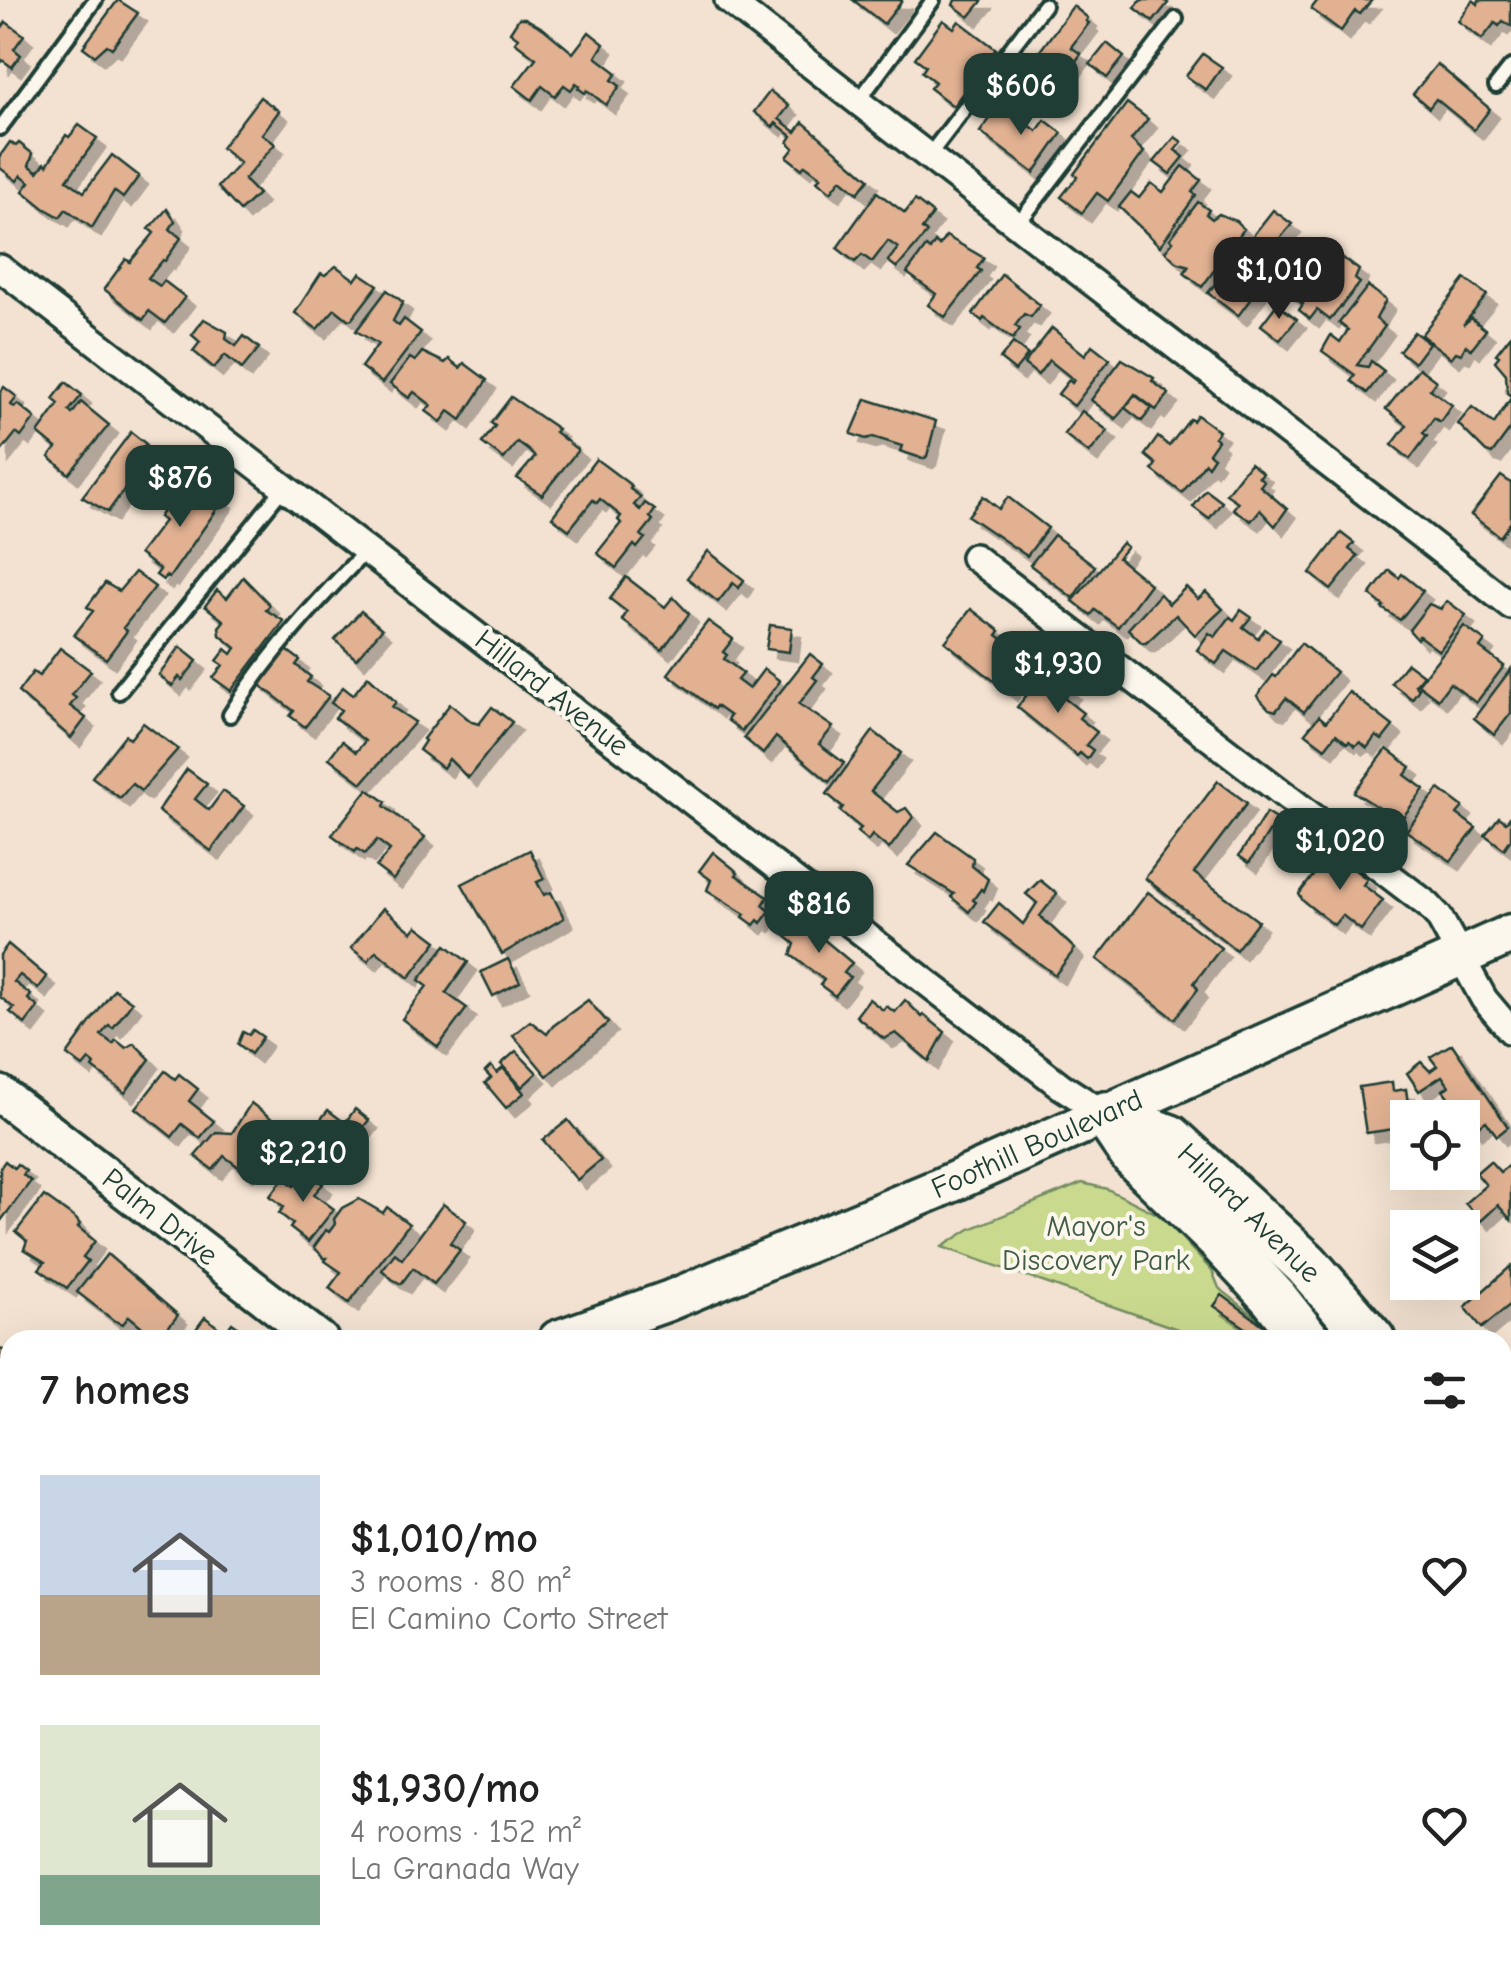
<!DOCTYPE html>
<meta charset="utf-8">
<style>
body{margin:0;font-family:"Comic Neue",sans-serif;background:#f6f6f6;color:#222;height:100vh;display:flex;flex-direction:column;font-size:38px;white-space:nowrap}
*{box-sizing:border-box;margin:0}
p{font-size:32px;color:#767676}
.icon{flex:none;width:55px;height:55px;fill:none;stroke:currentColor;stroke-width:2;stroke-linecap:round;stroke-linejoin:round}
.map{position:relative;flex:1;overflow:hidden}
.panel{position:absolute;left:0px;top:1330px;width:1512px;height:642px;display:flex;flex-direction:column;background:#fff;border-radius:30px 30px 0 0;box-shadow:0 10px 40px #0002}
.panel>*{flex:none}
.buttons{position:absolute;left:1390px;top:1100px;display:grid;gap:20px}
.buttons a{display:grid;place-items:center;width:90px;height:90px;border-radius:0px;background:#fff;box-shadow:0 10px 40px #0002;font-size:50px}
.price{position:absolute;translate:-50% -85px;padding:0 22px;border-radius:20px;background:#1f3d34;color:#fff;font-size:32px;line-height:65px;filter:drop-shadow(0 2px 5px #0008)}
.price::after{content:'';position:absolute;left:50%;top:60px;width:30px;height:22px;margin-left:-15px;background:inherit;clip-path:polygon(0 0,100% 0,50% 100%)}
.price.active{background:#222;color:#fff}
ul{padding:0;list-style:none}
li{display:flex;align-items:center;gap:30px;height:250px;padding:0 40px}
li span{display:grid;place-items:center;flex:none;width:280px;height:200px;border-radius:0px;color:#555}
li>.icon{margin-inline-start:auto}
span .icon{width:120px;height:120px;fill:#fffc;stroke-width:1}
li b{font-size:42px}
h2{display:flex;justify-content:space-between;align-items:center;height:120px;padding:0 40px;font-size:42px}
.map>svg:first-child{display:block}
</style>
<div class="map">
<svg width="1511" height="1971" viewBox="0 0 1511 1971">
<defs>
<filter id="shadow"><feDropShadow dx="9" dy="9" stdDeviation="0" flood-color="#0004"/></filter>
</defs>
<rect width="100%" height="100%" fill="#f3e2d1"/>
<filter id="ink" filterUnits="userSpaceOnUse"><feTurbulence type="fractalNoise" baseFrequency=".01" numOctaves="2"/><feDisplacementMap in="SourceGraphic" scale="20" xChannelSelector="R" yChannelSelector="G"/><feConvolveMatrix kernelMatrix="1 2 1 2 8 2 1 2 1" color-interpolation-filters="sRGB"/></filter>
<g filter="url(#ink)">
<path fill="#c9da8f" stroke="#748c62" stroke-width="2.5" d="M1082 1183 1107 1189 1161 1216 1212 1271 1219 1288 1271 1329 1275 1340H1197L1192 1334 942 1247 970 1229Z"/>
<g fill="#e1b192" stroke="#1f3d34" stroke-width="2.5" filter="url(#shadow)">
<path d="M118 0 138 13 112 48 107 45 95 56 83 47Z"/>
<path d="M853 0H902V1L884 24Z"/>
<path d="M955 0H983L969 17 953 5Z"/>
<path d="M1141 0H1163L1168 3 1153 22 1135 8Z"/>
<path d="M1318 0H1372L1360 14 1355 11 1341 31 1311 9Z"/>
<path d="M1473 0 1478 4 1479 0H1511V26L1503 21 1499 26 1495 23 1482 39 1458 21Z"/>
<path d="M1073 6 1088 18 1086 21 1089 23 1071 47 1081 54 1062 80 1034 59Z"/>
<path d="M519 18H525L544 29 573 53 589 32 604 44 596 57 617 73 612 80 620 86 606 105 587 90 585 93 578 88 580 86 576 83 571 90 564 85 555 96 542 86 532 100 514 86 536 58 515 42 518 38 510 32Z"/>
<path d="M943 20 954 28 959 21 996 49 953 106 930 88 935 82 922 72 926 66 915 58Z"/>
<path d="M6 22 24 35 14 49 21 55 12 67 2 60 0 63V30Z"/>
<path d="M1107 43 1124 57 1107 78 1090 64Z"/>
<path d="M1203 54 1222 67 1206 90 1186 76Z"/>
<path d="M1437 64 1490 109 1474 130 1436 99 1429 108 1413 94Z"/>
<path d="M770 91 789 106 779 119 796 132 803 122 869 179 858 193 841 179 831 192 817 181 821 177 805 165 802 169 787 157 794 148 788 142 792 136 776 123 773 127 754 112Z"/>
<path d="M260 97 279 111 262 134 275 144 244 180 258 194 240 211 218 187 240 163 221 148Z"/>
<path d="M1127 103 1148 119 1131 140 1144 152 1108 201 1097 193 1082 213 1061 197 1077 177 1074 174Z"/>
<path d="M1001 104 1037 131 1045 120 1062 133 1034 173 980 132Z"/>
<path d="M79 125 97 138 67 180 84 192 112 155 139 176 123 198 114 191 92 228 66 209 60 217 44 208 23 191 30 182 21 175 17 181 0 168V156L10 142 16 146 19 143 33 154 29 165 38 172 45 163 47 165 66 135 69 137Z"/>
<path d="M1175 137 1182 142 1175 150 1184 157 1170 174 1154 162Z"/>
<path d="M1183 166 1201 180 1192 192 1196 195 1160 246 1119 207 1131 192 1139 198 1151 183 1163 192Z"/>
<path d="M877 192 905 213 915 200 933 214 922 229 927 233 897 268 888 261 898 248 888 241 872 262 862 255 855 262 837 248Z"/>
<path d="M1198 202 1209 210 1206 214 1212 219 1219 214 1236 221 1244 229 1202 287 1184 273 1189 266 1176 262 1165 251 1173 241 1170 239Z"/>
<path d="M167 209 175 221 170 229 181 238 165 261 163 260 148 278 160 286 164 281 185 297 165 323 149 311 143 320 104 289 126 259 130 262 150 238 154 233 149 229Z"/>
<path d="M1273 210 1292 224 1277 242 1288 251 1265 284 1263 282 1238 316 1208 293Z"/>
<path d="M946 236 984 258 977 268 981 271 945 317 928 305 936 294 907 273 926 247 930 250 935 242 939 246Z"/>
<path d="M1328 247 1359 270 1355 279 1360 283 1330 320 1317 310 1310 319 1299 310 1303 304 1287 292 1304 269 1308 272 1315 263 1311 260 1319 248 1324 252Z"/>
<path d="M336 266 355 280 360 273 378 285 352 319 349 320 335 309 317 329 295 313 321 273 325 275Z"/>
<path d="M1002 274 1040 305 1031 317 1024 314 1015 326 1020 329 1013 339 984 318 982 321 973 314Z"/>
<path d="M1465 279 1487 295 1463 325 1471 318 1486 330 1471 349 1466 345 1461 354 1456 352 1451 358 1421 335Z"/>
<path d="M1368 286 1386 300 1376 319 1385 326 1357 365 1368 367 1371 361 1384 371 1367 393 1351 381 1355 375 1322 351 1331 335 1340 342 1348 330 1339 323Z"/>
<path d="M387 290 403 302 393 321 399 326 404 319 421 332 382 383 361 367 378 344 356 331Z"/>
<path d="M1277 304 1297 319 1280 340 1261 325Z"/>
<path d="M204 319 227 332 226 339 236 346 244 336 259 348 242 369 225 355 214 368 193 351 200 342 192 335Z"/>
<path d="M1052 328 1085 355 1092 345 1110 359 1074 406 1058 394 1069 380 1072 383 1074 380 1049 360 1038 375 1024 364Z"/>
<path d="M1414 332 1429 343 1414 363 1399 351Z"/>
<path d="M1511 335V396L1507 393 1506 374 1495 361 1499 356 1496 354Z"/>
<path d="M1013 343 1028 355 1015 371 1000 359Z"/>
<path d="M422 352 445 363 449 359 460 368 464 363 487 380 461 420 449 411 441 422 426 411 431 405 414 392 409 398 390 384 410 358 415 361Z"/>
<path d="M1122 359 1154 378 1152 381 1169 394 1156 410 1135 394 1116 419 1091 400Z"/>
<path d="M1419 368 1436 381 1430 389 1452 405 1440 422 1434 418 1423 433 1427 436 1410 459 1392 445 1407 425 1386 409Z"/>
<path d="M66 382 82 395 69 411 72 414 81 402 109 425 69 474 49 457 56 448 38 433 59 404 53 399Z"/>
<path d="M4 387 17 397 11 405 15 407 18 404 35 418 21 437 16 433 0 453V393Z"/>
<path d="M1135 395 1152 408 1142 421 1125 408Z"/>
<path d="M511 397 558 429 555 432 578 450 542 495 517 478 535 457 529 451 517 442 504 459 482 443 495 426 491 423Z"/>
<path d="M1511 398V428L1492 454 1486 452 1458 424 1472 407 1494 424Z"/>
<path d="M866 399 936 421 927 456 924 459 900 451 902 446 873 437 866 439 851 434Z"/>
<path d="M1082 411 1108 431 1089 453 1064 434Z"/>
<path d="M1197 415 1219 431 1214 437 1218 440 1209 453 1214 457 1208 466 1205 463 1182 493 1152 470 1156 464 1145 455 1158 437 1169 446 1190 419 1193 421Z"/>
<path d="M131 432 146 444 132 463 145 472 131 490 126 487 108 512 82 497Z"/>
<path d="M596 459 632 486 630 489 641 497 634 505 640 510 645 503 655 510 650 517 653 520 641 535 645 538 637 548 634 545 616 568 597 553 621 523 618 520 621 516 600 499 597 503 593 500 569 530 552 517Z"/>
<path d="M1250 463 1263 473 1259 477 1264 481 1260 486 1287 509 1275 526 1260 510 1251 521 1233 509 1238 502 1226 494Z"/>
<path d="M1501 476 1511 483V522L1500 537 1471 515Z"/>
<path d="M204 484 224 499 169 578 166 576 163 580 156 575 160 570 139 554 164 521 159 517 175 494 189 504Z"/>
<path d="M1206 490 1222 502 1209 519 1193 507Z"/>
<path d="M983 496 999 509 1008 497 1048 528 1027 556 968 516Z"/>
<path d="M1341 533 1354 543 1349 549 1358 556 1331 590 1310 573Z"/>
<path d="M1054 535 1095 566 1073 598 1030 565Z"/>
<path d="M1122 543 1127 547 1118 558 1150 584 1118 627 1095 610 1091 615 1073 601Z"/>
<path d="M708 551 744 580 739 588 733 583 718 602 687 578Z"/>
<path d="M1389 570 1399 578 1402 574 1423 591 1400 620 1382 608 1384 606 1370 595Z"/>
<path d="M135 572 155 587 123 628 127 631 106 659 74 635 93 611 87 607 105 583 119 591Z"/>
<path d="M243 577 270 605 266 610 284 621 231 691 213 678 223 665 217 661 226 649 232 654 236 648 220 635 219 627 224 621 205 606 217 590 227 598Z"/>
<path d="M626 577 665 607 673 597 689 614 662 650 622 620 627 612 610 599Z"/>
<path d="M1186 587 1198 599 1206 592 1223 609 1195 635 1176 615 1146 643H1142L1128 629 1160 594 1169 604Z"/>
<path d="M1447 601 1466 615 1439 651 1419 636 1417 639 1409 630 1429 604 1441 609Z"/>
<path d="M971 609 1000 631 997 635 1014 648 1008 656 1027 667 1008 692 945 642Z"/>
<path d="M1241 610 1251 617 1243 627 1258 638 1265 629 1280 640 1256 671 1226 651 1216 664 1197 650 1209 633 1215 637 1230 617 1234 620Z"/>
<path d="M361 611 382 629 356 659 335 640Z"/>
<path d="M708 621 733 639 723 652 727 655 724 659 743 673 737 680 749 689 764 669 780 681 742 731 727 720 730 716 716 706 714 709 668 674Z"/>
<path d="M770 625 792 628 789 652 766 649Z"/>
<path d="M1464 626 1485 641 1480 648 1504 666 1476 703 1450 683 1438 699 1418 684Z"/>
<path d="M1301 643 1336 672 1304 712 1286 698 1276 711 1269 709 1257 696 1273 675 1276 677Z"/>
<path d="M180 647 197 661 182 680 179 677 172 686 159 675Z"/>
<path d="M60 648 91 671 72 695 76 698 70 706 86 718 71 738 18 692 33 672 39 676Z"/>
<path d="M284 648 300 660 296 665 311 677 307 682 329 696 305 727 290 716 294 711 256 682Z"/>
<path d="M810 654 823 664 813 677 817 680 799 704 833 727 819 744 844 763 829 782 776 737 763 754 744 738Z"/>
<path d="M1407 663 1423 675 1415 685 1419 689 1412 699 1391 683Z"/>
<path d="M1511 669V713L1494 735 1474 718Z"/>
<path d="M1044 674 1060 687 1062 683 1071 690 1064 698 1083 713 1079 718 1097 732 1086 745 1093 750 1087 759 1080 753 1077 756 1017 707Z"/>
<path d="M368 676 396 702 392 707 415 722 362 783 329 758 342 741 356 752 365 741 335 718 341 710 331 703 343 687 353 695Z"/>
<path d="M1349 692 1393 726 1382 740 1376 736 1367 748 1360 742 1355 746 1349 741 1347 743 1336 734 1325 748 1305 733 1319 716 1326 722Z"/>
<path d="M450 704 472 722 479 724 492 707 512 722 468 778 449 759 443 768 419 750 425 741 423 739Z"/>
<path d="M143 723 178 749 141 791 132 784 120 798 92 777 125 735 130 739Z"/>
<path d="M873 731 901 753 871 791 898 812 906 808 913 817 889 849 872 835 868 841 857 832 861 828 840 811 843 807 827 794Z"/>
<path d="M1387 749 1411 767 1405 775 1424 789 1400 821 1354 792Z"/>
<path d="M187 769 207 784 195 799 209 810 223 791 244 806 211 851 158 811Z"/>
<path d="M1218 781 1247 803 1194 873 1258 921 1236 950 1145 878Z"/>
<path d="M368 789 386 802 384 806 425 837 393 880 376 867 390 850 377 840 365 854 357 849 355 852 332 835Z"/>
<path d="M1439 789 1463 807 1457 814 1476 828 1451 861 1406 831Z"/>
<path d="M1266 813 1277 820 1249 863 1239 856Z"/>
<path d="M1511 816V839L1504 849 1485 835 1499 817 1506 822Z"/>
<path d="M937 832 973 858 972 866 988 879 983 891 981 889 973 900 976 902 969 912 951 897 954 894 908 865Z"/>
<path d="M530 850 544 879 537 882 544 895 551 892 564 918 502 954 462 884Z"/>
<path d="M713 852 734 869 738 873 736 875 768 897 763 905 770 911 761 923 758 920 754 925 743 917 745 914 707 890 711 880 699 871Z"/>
<path d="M1331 852 1367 879 1363 885 1383 900 1361 930 1342 915 1334 925 1303 901 1299 894Z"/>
<path d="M1040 880 1057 894 1040 916 1075 949 1055 975 984 922 999 903 1023 924 1037 903 1026 894Z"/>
<path d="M1148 892 1221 948 1194 983 1198 989 1175 1019 1097 959Z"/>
<path d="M383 908 412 932 417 926 437 941 409 978 376 951 368 961 351 948Z"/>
<path d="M797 917 852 963 844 973 850 977 835 996 820 985 824 980 791 955 795 944 784 935Z"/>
<path d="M8 944 47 977 38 989 20 975 14 982 31 995 28 999 38 1007 25 1024 10 1012 14 1008 0 997V955Z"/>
<path d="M446 945 468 962 446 993 467 1008 438 1047 402 1019 427 986 419 980Z"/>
<path d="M508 959 520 982 493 996 481 972Z"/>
<path d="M114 989 132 1002 113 1028 109 1025 101 1035 113 1044 116 1040 126 1048 134 1043 150 1059 125 1093 93 1068 95 1065 89 1060 83 1067 67 1055Z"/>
<path d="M869 999 883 1010 886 1006 895 1012 905 1000 922 1017 924 1015 945 1032 929 1061 896 1033 884 1039 856 1016Z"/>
<path d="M588 1000 608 1023 547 1076 513 1035 530 1021 547 1034 553 1026Z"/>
<path d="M253 1030 263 1037 251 1054 238 1044 243 1032 249 1035Z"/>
<path d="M1452 1044 1508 1127 1497 1136 1486 1121 1473 1130 1443 1090 1449 1086 1442 1076 1419 1091 1407 1073 1421 1062 1430 1071 1437 1066 1430 1057Z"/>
<path d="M516 1051 537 1073 522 1087 501 1064Z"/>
<path d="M491 1066 497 1073 503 1068 524 1093 506 1108 485 1083 491 1078 485 1072Z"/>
<path d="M165 1071 175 1079 179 1074 198 1089 189 1101 214 1121 200 1138 182 1124 172 1137 136 1108Z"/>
<path d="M1392 1082 1393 1091 1406 1089 1410 1118 1408 1127 1366 1133 1359 1087Z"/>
<path d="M251 1103 280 1125 249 1168 244 1171 224 1156 213 1170 195 1156 216 1132 232 1133Z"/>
<path d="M355 1109 369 1120 357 1135 352 1132 338 1150 313 1129 328 1110 345 1123Z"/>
<path d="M568 1120 601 1160 577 1180 543 1140Z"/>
<path d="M1511 1156V1220L1498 1205 1481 1221 1465 1203 1486 1185 1476 1173 1490 1161 1500 1172 1509 1165Z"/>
<path d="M5 1161 14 1168 17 1164 26 1171 23 1175 31 1181 0 1222V1168Z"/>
<path d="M306 1171 323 1184 314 1194 334 1209 308 1242 290 1228 293 1224 279 1213 284 1207 270 1196 284 1178 294 1186Z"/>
<path d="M44 1196 76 1219 80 1224 78 1227 95 1241 83 1257 88 1261 67 1288 39 1269 45 1262 24 1249 27 1241 16 1232Z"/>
<path d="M359 1199 383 1213 387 1207 409 1224 349 1303 329 1288 341 1272 325 1261 327 1258H324L314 1247 326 1230 329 1232 335 1224 334 1219 342 1208Z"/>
<path d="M443 1204 466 1221 450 1243 460 1250 434 1284 413 1268 401 1284 392 1279 382 1270 395 1253 402 1259Z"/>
<path d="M107 1254 178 1315 159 1339 152 1334 148 1340H137L133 1337 141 1326 129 1316 123 1324 113 1320 77 1292Z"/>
<path d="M1511 1266V1304L1482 1328 1465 1307Z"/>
<path d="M1222 1295 1270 1330 1263 1340 1214 1306Z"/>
<path d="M205 1317 225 1333 232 1323 256 1340H188Z"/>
<path d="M0 1348 10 1355V1387L0 1380Z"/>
<path d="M622 1962H653L659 1969 666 1962 673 1968 679 1962H691L685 1971H617L615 1969Z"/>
<path d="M977 1962H1046L1070 1971H982L974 1968Z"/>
<path d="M1284 1962H1313L1319 1971H1286Z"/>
<path d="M1445 1962H1485L1490 1971H1441L1438 1968Z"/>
</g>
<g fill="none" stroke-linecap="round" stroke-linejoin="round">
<defs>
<g id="lane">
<path d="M1496 86 1511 67"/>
<path d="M857 103 933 0"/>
<path d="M0 128 95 0"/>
<path d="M927 158 1044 5"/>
<path d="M1017 225 1176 19"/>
<path d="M119 692 284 487"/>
<path d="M230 715C269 653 316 602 367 550"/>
</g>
<g id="street">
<path d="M728 0C987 205 1252 402 1511 606"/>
<path d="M0 268 1061 1086 1106 1115"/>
<path d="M974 557 1428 905 1439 917 1484 999 1511 1031"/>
</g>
<path id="secondary" d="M0 1094 320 1340"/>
<g id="primary">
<path d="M558 1340 668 1301 937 1189 1511 934"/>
<path d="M0 1467 10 1465"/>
</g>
<g id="highway">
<path d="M1106 1115 1170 1138 1306 1264 1372 1340"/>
<path d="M1106 1115 1134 1156 1219 1239 1274 1298 1307 1340"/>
<path d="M1502 1561 1511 1581"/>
<path d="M1502 1740 1511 1761"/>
</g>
</defs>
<use href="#lane" stroke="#1f3d34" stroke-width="20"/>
<use href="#street" stroke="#1f3d34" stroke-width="32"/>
<use href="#secondary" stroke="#1f3d34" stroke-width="42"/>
<use href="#primary" stroke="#1f3d34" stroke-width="45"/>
<use href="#highway" stroke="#1f3d34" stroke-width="52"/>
<use href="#lane" stroke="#fbf7ec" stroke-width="12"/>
<use href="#street" stroke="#fbf7ec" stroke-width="25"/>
<use href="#secondary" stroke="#fbf7ec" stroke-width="35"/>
<use href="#primary" stroke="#fbf7ec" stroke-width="38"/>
<use href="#highway" stroke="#fbf7ec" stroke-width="45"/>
</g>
</g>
<g text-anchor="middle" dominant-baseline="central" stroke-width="8" stroke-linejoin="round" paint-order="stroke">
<g font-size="30" fill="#1f3d34" stroke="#fbf7ec">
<text transform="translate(552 693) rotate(38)">Hillard Avenue</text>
<text transform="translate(1037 1144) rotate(-24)">Foothill Boulevard</text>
<text transform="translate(1249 1213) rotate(44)">Hillard Avenue</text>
<text transform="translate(160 1217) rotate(38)">Palm Drive</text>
</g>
<g font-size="30" fill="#415c46" stroke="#fbf7ec">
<text x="1096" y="1226">Mayor's<tspan x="1096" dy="34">Discovery Park</tspan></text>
</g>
</g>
</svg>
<div class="buttons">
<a><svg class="icon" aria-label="locate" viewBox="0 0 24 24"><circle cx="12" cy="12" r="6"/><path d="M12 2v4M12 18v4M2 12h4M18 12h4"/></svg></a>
<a><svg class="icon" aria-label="layers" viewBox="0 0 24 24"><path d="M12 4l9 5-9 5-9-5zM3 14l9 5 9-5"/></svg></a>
</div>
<b class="price" style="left:1021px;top:138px">$606</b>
<b class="price active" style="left:1279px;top:322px">$1,010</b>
<b class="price" style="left:180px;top:530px">$876</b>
<b class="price" style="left:1058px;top:716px">$1,930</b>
<b class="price" style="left:1340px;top:893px">$1,020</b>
<b class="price" style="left:819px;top:956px">$816</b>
<b class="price" style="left:303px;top:1205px">$2,210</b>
<section class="panel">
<h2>7 homes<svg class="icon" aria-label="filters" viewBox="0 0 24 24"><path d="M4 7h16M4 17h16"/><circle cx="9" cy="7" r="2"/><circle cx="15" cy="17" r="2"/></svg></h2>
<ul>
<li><span style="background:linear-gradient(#c9d6e8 60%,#b9a48a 0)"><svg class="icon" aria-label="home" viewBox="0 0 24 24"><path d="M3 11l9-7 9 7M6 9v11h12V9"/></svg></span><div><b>$1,010/mo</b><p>3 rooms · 80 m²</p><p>El Camino Corto Street</p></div><svg class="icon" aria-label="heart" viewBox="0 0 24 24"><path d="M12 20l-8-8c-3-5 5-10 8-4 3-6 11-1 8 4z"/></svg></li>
<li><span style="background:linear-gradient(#dfe7d0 75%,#7fa58c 0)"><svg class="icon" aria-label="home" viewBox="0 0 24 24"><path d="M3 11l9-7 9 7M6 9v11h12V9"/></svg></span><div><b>$1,930/mo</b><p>4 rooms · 152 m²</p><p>La Granada Way</p></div><svg class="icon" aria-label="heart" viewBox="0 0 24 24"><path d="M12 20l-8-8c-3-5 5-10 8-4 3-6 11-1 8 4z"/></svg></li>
</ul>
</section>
</div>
